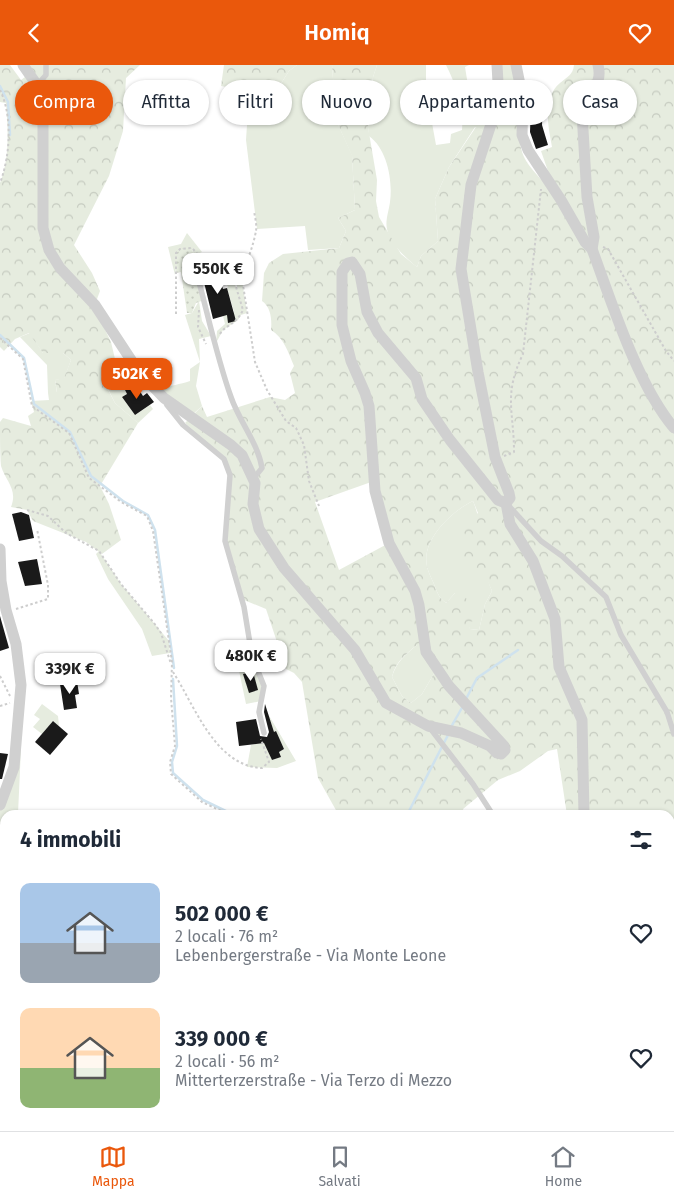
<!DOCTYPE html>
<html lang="it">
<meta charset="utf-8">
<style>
body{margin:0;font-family:"Fira Sans",sans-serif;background:#f2f2f3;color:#1f2937;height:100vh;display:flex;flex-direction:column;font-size:19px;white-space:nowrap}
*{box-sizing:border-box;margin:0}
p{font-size:16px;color:#747a83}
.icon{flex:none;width:28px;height:28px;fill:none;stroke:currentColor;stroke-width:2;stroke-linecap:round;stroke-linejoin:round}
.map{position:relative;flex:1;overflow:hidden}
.side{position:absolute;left:0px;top:745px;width:675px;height:321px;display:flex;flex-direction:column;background:#fff;border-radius:15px 15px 0 0;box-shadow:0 1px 4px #0004}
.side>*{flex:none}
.top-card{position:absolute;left:15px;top:15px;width:645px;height:45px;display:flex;gap:10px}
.price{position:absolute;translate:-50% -42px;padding:0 11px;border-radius:10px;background:#fff;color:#222;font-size:16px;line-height:32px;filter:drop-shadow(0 1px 2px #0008)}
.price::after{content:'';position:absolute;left:50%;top:30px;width:15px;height:11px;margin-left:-8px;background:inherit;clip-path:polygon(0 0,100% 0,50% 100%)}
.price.active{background:#ea580c;color:#fff}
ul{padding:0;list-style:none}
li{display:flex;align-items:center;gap:15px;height:125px;padding:0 20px}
li span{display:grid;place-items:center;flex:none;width:140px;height:100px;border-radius:10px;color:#555}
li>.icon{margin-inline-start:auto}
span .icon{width:60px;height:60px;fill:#fffc;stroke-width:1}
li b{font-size:21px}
h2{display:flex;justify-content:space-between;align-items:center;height:60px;padding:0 20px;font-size:21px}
.pill{padding:0 18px;border-radius:22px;background:#fff;box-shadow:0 1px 4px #0004;font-size:18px;line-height:45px}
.pill.active{background:#ea580c;color:#fff}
header{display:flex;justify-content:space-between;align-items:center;height:65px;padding:0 20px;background:#ea580c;color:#fff;font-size:22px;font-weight:600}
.tab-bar{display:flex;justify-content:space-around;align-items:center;height:70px;border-top:1px solid #e0e1e3;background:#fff;font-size:14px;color:#747a83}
.tab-bar a{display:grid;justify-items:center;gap:2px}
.tab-bar .active{color:#ea580c}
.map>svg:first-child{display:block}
</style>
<header><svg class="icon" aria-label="back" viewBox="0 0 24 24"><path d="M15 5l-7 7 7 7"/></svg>Homiq<svg class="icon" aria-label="heart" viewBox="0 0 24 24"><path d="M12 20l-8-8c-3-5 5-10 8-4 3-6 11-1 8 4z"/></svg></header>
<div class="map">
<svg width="674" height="1066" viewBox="0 0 674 1066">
<defs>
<pattern id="forest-crowns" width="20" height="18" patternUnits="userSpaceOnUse" patternTransform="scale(1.25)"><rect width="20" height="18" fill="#e6ecdf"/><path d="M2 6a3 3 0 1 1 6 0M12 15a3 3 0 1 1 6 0" fill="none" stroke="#c6cbc0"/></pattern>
<pattern id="park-dots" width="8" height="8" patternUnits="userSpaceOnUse" patternTransform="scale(1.25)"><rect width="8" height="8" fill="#e6ecdf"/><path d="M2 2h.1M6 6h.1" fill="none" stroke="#c6cbc0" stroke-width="1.8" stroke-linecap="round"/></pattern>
</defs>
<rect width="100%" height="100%" fill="#fff"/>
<g fill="#e6ecdf">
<path d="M297 0H332L336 55 352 90 355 145 338 153 346 166 339 183 308 185 305 161 257 164 246 75 247 60 257 27 273 31 289 6Z"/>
<path d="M377 0H426V25L436 80 450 78 451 69 462 65C464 42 456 20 446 0H469L465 2 471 39 477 49 485 40 493 38 489 68 475 62 449 102 435 134 438 176 421 191 417 202C406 193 390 179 387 164 385 156 389 145 390 137 393 115 387 84 369 71L368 62 373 12Z"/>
<path d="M499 0H514L521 40 500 48Z"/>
<path d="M187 168 202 187 194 190 192 183 177 197 175 210 168 182 181 179Z"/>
<path d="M222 208 232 215 237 224V214L241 209 247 248 241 250 238 255 223 265 216 278 217 266 225 259 223 251 234 247 227 223 228 222Z"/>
<path d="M199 236 202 256 211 271 199 274 200 297 196 321 202 341 192 350 162 326C170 319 180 320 190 316V304L200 297 185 250 192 248Z"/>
<path d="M30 268 43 288H63L71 295 64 314 55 315 57 328H48L47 300 20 272Z"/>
<path d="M121 304 126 309 122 312 129 322 125 325 127 329 122 332 135 350 150 340 153 344 138 358 115 338 101 310 105 308 120 311Z"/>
<path d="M473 436C485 465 480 497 492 526L485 539 479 565 470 564 455 528 446 538C439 533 437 527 434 519 432 514 428 507 427 501 421 475 452 446 473 436Z"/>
<path d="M99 486 121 519 169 576 170 588 152 591 142 564 108 514 96 489Z"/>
<path d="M417 580H422L436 605 422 629 411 638 402 631 392 612C396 597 406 589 417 580Z"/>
<path d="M250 592 261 617V636L246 639 238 601Z"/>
<path d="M42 639 58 651 59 661 53 656 42 669 33 662 40 654 34 650Z"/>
<path d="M268 649 296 696 277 703 247 702 251 680 260 678 262 673 272 695 280 692 279 687 284 684 276 667H274Z"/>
<path d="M21 683 18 749 5 750 3 789 0 788V740Z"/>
</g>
<g fill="url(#forest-crowns)" fill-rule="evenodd">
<path d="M0 0H10L21 15 29 9 23 0H140L126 13 123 66 109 111 74 180 92 208 100 226 94 242 111 277 119 311 105 308 101 311 115 338 138 358 100 421 109 439 121 475 102 489 86 477 33 456 27 445 11 442C18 424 6 417 1 401 0 389 0 370 0 357L3 353 31 361 28 351 34 347 31 336 49 335 48 328 57 327 55 315 64 313 71 295 63 288H43L29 268 15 274 4 286 0 282V118C10 93 8 64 6 38L0 37Z"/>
<path d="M224 0H297L289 6 273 31 221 21Z"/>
<path d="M332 0H377L373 12 368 62 377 115 376 136 379 152 401 189 417 202 421 191 438 176 435 134 449 102 476 62 489 68C497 53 502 42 521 40 518 82 516 90 548 121L549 109 541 86 552 82C548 61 542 33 560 18 567 12 573 10 574 0H674V976L670 973V750H567L557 684 548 686 520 706 498 715 463 744 465 750H335L337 747 318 713 302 617 294 608 286 604 266 544 244 535 226 480 230 424 225 394 185 358 202 341 207 352 270 332 285 335 295 328 290 308 294 301C288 287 284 273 271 265 272 255 271 242 262 236L264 208 269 198 283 189 339 183 346 166 338 153 355 145 352 91 336 55ZM374 416 389 478 339 505 315 437ZM473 436 478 448 461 461 469 479 462 490 471 509 485 510 492 526 485 539 479 565 470 564 469 557 474 556 475 548 463 528H455L446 538C439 533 437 527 434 519 432 514 428 507 427 501 421 475 452 446 473 436ZM417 580H422L436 605 422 629 411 638 402 631 392 612C395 597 406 589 417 580Z"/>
<path d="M115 1061H318L319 1066H285L284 1064 275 1066H110Z"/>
<path d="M454 1061H584L577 1066H522L502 1062 487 1066H457Z"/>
</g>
<path fill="url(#park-dots)" d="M185 182 192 183 195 197 192 199 204 235 196 238 192 248H187L181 207 176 208V188Z"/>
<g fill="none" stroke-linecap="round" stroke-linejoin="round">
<g stroke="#cfe2ee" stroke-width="2.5">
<path d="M0 21 8 37 10 70"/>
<path d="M0 270 24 293 34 339 70 367 91 411 123 436 148 450 155 465 174 603"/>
<path d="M173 614 177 681 172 697 173 708 203 735 234 750"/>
<path d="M466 634 477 613 518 585"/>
<path d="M451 662 463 641"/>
<path d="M407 750 448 670"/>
<path d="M0 879H5"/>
<path d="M485 1066 488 1061"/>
</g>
</g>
<g fill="#1a1a1a">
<path d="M531 39H543L542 60 548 80 536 84 530 67Z"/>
<path d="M216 202 223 224 227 223 236 256 228 258 227 250 213 254 201 205Z"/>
<path d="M131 320 134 324 137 322 143 331 147 328 154 337 135 350 122 332 127 329 125 325Z"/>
<path d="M21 447 29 450 34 473 19 476 12 449Z"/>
<path d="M37 494 42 519 25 521 18 497Z"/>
<path d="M0 551 9 583 0 586Z"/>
<path d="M253 607 258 625 249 628 243 609Z"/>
<path d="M77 616 79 629 75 630 77 643 64 645 60 619Z"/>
<path d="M265 639 274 667 276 666 284 684 279 687 281 692 272 695 264 678 239 681 236 657 256 654 260 671 267 672 269 667 264 647Z"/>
<path d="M53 656 68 669 50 690 35 677Z"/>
<path d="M0 688 8 689 2 714H0Z"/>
</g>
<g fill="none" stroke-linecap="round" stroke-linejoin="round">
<g stroke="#cdcdcd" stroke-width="2" stroke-dasharray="2.5 2.5" stroke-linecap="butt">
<path d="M0 25C13 51 10 92 0 118"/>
<path d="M603 182 608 184 666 286 674 296"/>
<path d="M215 201C220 204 226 212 231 212 245 212 254 177 256 166 257 160 255 152 254 146"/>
<path d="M241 207 255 297 267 325 286 356 296 363 304 380 309 416 319 441"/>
<path d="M236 219V214L240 208"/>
<path d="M199 245 198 262 206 279"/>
<path d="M176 249V188L180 184 192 183 197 188"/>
<path d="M220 269C225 260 236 260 243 245L233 212"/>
<path d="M0 273 23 294 32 341 69 368 89 413 121 437 147 451 153 466 172 597 171 633 175 681 170 697 171 709 202 737 230 750"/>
<path d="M504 391 514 387C514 346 503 330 523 289L541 124"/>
<path d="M27 445 48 451 66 468 99 486 121 519 154 558 161 568 171 599"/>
<path d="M16 544 48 534V520L37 464"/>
<path d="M173 607C195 641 215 701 262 703L269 697 261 674"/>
<path d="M0 611 10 631"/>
<path d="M0 641 10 638"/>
<path d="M0 827 5 828"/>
<path d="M0 860 5 857"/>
<path d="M0 952 5 953"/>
<path d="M0 978 5 975"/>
<path d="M483 1066 486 1061"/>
</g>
<g stroke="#d0d0d0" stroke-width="5.5">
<path d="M37 20 46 10V0"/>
<path d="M208 200 200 195 197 196 195 202C207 245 216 290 231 332 239 356 258 378 262 403L253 414"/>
<path d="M167 340 183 360 224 394 230 410 225 476 244 542 252 591 264 621 259 647 264 668"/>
<path d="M508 440 541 476 562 491 606 532 621 570 667 647 674 669"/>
<path d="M430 663 473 719 493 750"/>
<path d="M670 992 674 996"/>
</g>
<g stroke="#d0d0d0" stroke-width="11">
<path d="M23 0 37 20 43 51V163L49 185 60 203 95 240 139 307 164 333 231 380 242 390 255 418 253 439 259 464 284 503 355 585 386 638 428 661 461 668 490 681 497 688 501 689 505 685 504 681 449 621 426 587 419 540 415 526 389 478 375 426 369 341 365 328 351 296 342 260V207L348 198 352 197 360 209 367 247 378 268 416 313 422 334 450 375 498 435 506 438"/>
<path d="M497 0 499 35 471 120 461 204 478 307 495 392 509 428 510 433 506 438 510 459 533 496 555 554 559 602 582 655 584 750"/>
<path d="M516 0 523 34 522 70 528 85 561 135 585 177 592 184C612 238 637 319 674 363"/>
<path d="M592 184 594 172 587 132 582 48C584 27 604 24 598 0"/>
<path d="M0 484 1 516 6 545 16 579 21 620 14 702 0 740"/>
<path d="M0 764 5 771"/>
<path d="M586 1061V1066"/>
<path d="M16 1066 18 1061"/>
</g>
</g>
</svg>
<b class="price" style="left:218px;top:230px">550K €</b>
<b class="price active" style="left:137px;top:335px">502K €</b>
<b class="price" style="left:251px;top:617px">480K €</b>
<b class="price" style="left:70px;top:630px">339K €</b>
<div class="top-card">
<a class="pill active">Compra</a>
<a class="pill">Affitta</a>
<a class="pill">Filtri</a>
<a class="pill">Nuovo</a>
<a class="pill">Appartamento</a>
<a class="pill">Casa</a>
</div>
<section class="side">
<h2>4 immobili<svg class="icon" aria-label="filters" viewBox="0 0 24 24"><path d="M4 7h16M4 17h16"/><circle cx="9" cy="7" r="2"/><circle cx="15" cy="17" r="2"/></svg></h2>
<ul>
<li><span style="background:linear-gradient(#a9c7e8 60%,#9aa5b1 0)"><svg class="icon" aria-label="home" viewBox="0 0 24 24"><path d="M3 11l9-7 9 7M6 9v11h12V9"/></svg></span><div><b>502 000 €</b><p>2 locali · 76 m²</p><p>Lebenbergerstraße - Via Monte Leone</p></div><svg class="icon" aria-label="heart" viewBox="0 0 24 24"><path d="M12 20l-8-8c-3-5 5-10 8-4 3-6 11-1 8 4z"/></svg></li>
<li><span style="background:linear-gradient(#ffd9b3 60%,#8fb573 0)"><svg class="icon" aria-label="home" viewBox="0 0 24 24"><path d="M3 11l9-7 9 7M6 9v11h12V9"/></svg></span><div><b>339 000 €</b><p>2 locali · 56 m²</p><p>Mitterterzerstraße - Via Terzo di Mezzo</p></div><svg class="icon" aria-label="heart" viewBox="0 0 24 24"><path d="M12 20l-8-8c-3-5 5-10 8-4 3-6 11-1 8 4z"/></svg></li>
</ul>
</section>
</div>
<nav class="tab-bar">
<a class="active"><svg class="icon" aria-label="map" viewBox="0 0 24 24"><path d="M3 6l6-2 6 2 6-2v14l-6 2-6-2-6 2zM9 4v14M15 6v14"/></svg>Mappa</a>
<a><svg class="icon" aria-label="saved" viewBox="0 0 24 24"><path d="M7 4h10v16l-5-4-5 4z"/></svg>Salvati</a>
<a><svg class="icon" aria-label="home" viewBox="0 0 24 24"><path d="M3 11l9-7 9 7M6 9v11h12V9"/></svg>Home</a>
</nav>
